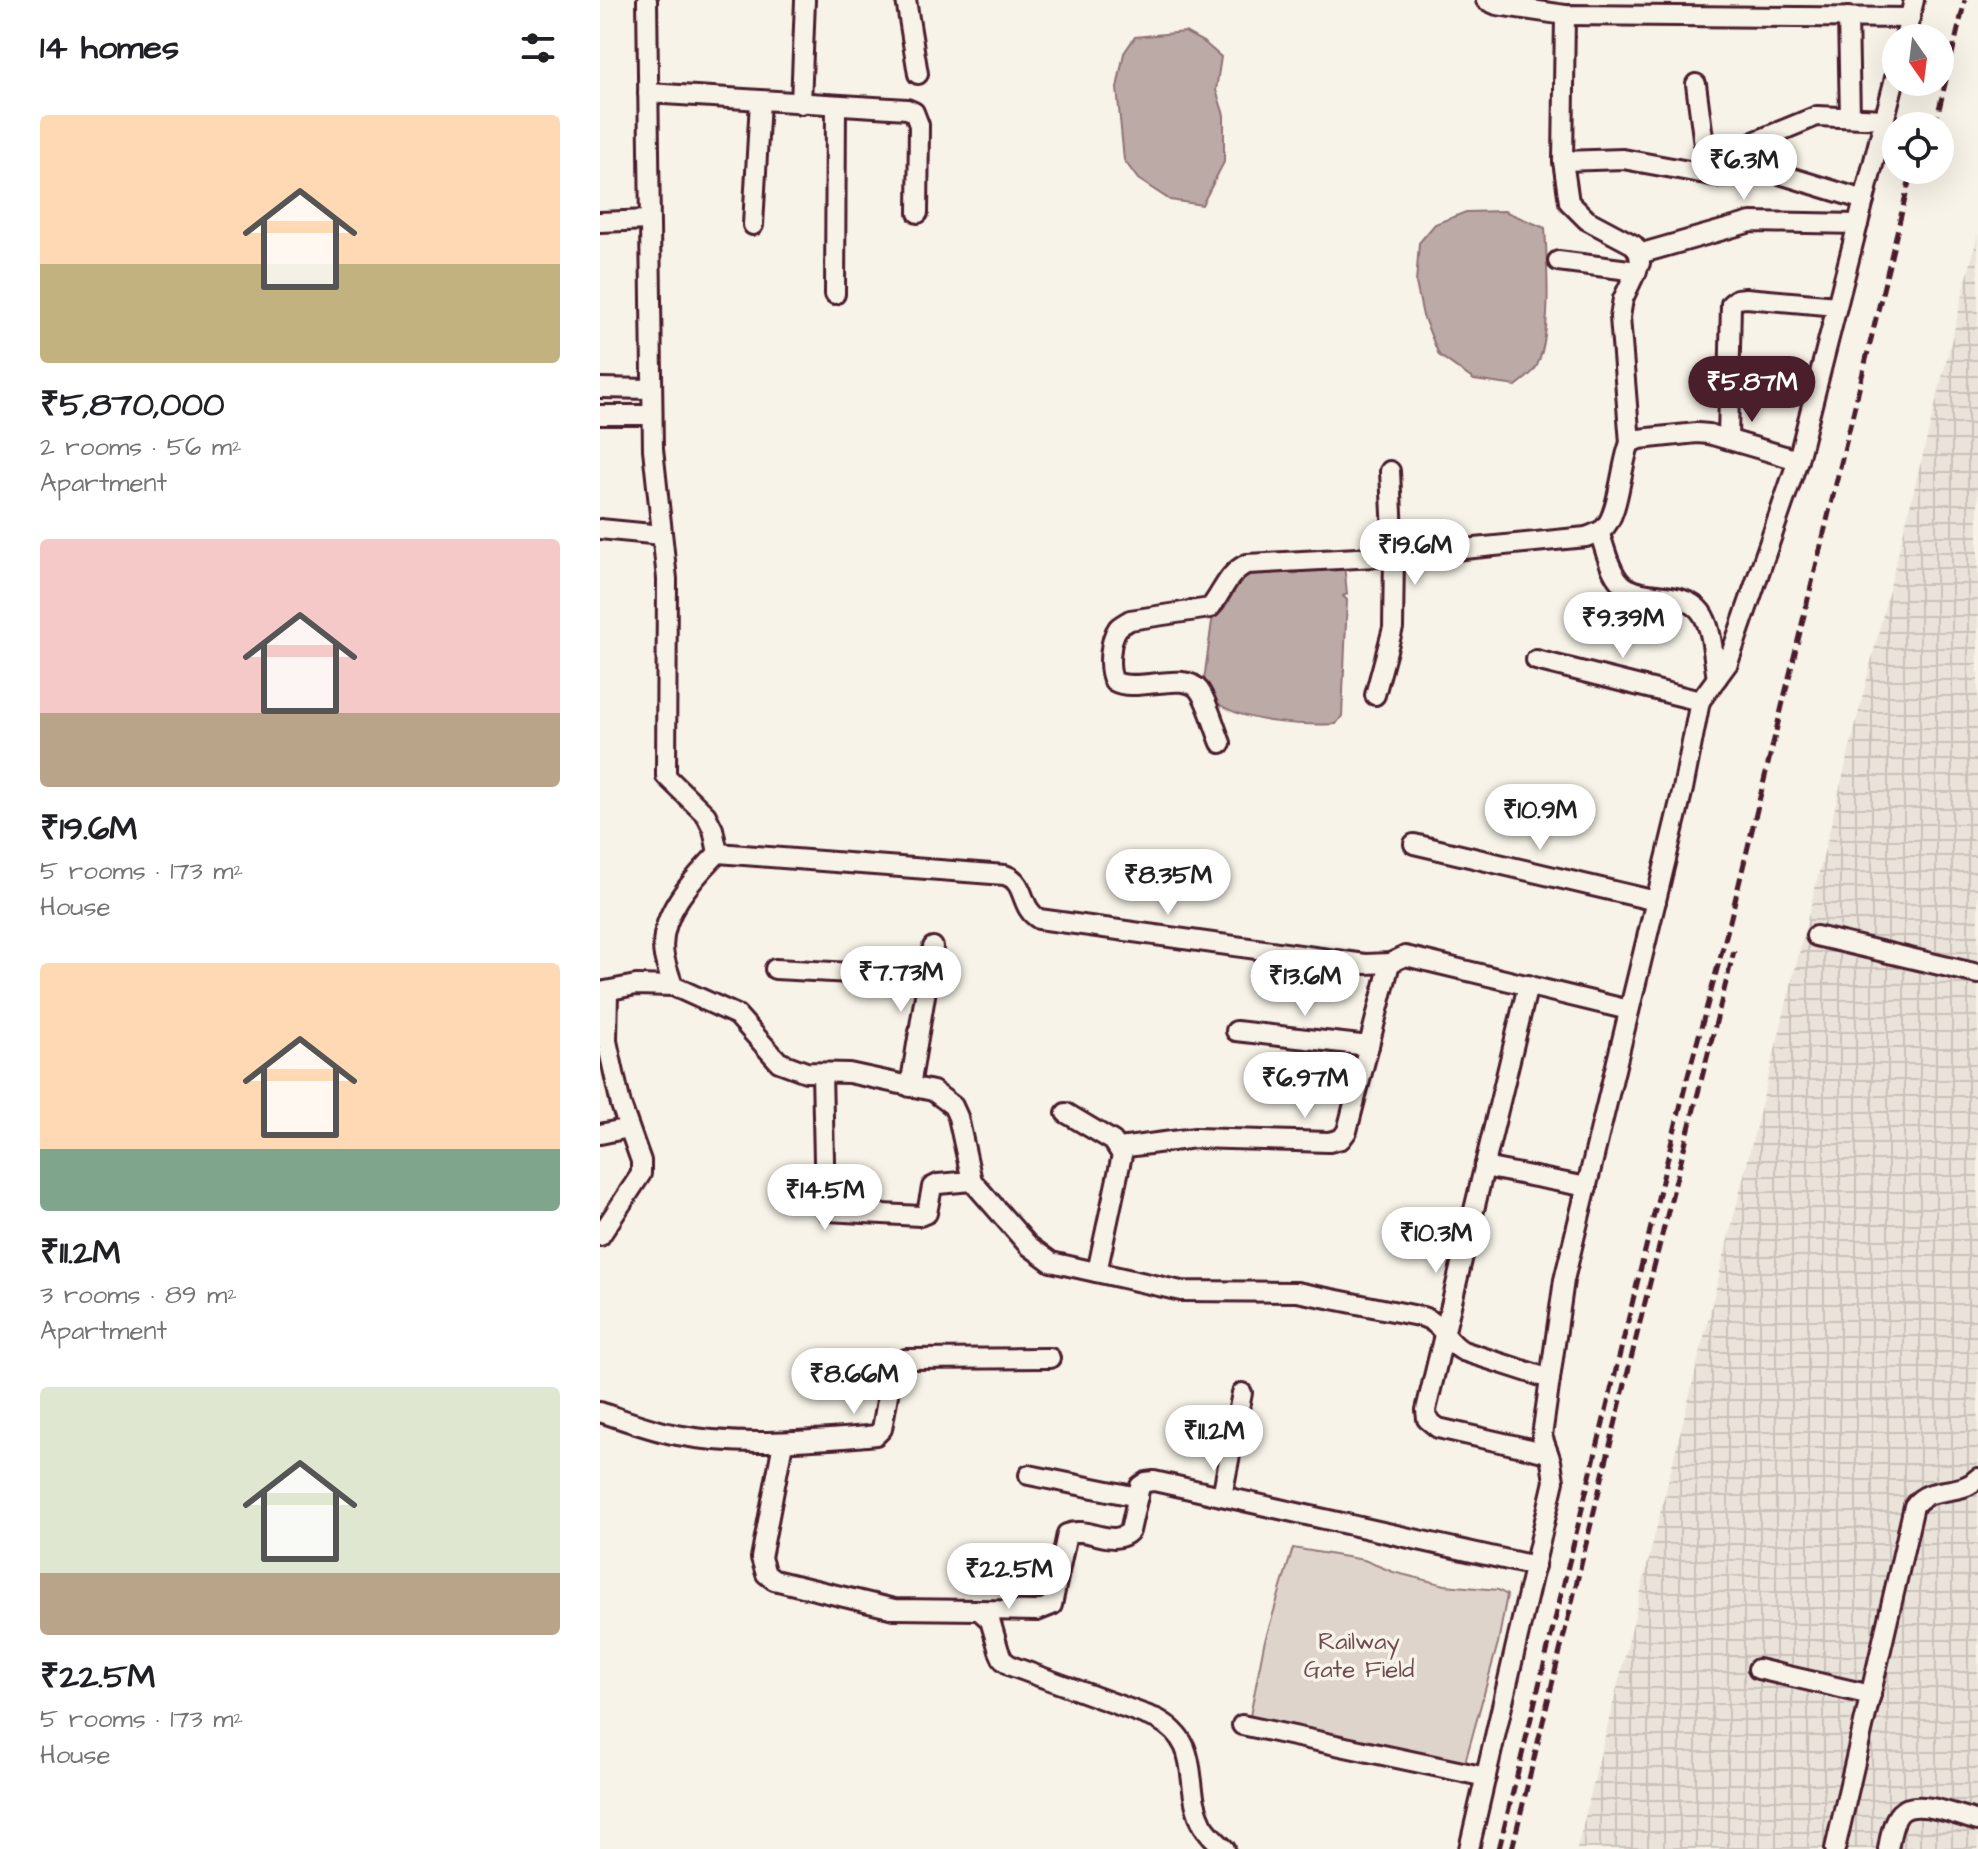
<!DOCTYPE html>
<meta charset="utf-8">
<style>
body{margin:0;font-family:"Architects Daughter",sans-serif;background:#f2f2f2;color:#202124;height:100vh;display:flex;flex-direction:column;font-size:30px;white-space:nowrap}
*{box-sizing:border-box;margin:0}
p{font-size:26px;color:#757577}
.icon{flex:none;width:44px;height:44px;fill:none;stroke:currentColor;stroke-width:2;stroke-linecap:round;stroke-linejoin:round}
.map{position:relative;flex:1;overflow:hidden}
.details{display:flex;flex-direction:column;background:#fff;width:600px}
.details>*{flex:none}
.needle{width:52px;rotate:166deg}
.controls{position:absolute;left:1282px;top:24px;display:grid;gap:16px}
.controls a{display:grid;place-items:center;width:72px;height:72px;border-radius:50%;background:#fff;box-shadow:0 8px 32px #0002;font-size:40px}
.price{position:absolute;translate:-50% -68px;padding:0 18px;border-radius:28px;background:#fff;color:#222;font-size:26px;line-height:52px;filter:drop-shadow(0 2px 4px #0008)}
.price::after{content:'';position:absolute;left:50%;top:48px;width:24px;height:18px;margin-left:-12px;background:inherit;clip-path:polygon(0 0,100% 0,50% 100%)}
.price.active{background:#4a1f2b;color:#fff}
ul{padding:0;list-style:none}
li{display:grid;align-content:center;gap:16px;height:424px;padding:0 40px}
li span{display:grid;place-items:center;height:248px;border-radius:8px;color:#555}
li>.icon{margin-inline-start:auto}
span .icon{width:144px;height:144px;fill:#fffc;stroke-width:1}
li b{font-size:34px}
h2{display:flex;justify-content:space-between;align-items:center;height:96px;padding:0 40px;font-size:34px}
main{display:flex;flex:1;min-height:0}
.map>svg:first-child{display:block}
</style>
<main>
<section class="details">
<h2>14 homes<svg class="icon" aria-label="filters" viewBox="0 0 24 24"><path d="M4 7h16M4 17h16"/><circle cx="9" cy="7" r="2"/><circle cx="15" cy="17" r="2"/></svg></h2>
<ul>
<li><span style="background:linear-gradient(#ffd9b3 60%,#c2b280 0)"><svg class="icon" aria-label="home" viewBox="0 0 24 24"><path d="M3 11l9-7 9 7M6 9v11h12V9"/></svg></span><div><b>₹5,870,000</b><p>2 rooms · 56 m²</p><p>Apartment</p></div></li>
<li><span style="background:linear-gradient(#f6c9c9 70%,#b9a48a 0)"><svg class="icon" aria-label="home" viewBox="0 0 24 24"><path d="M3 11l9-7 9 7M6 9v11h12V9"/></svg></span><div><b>₹19.6M</b><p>5 rooms · 173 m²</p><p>House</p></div></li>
<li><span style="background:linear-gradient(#ffd9b3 75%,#7fa58c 0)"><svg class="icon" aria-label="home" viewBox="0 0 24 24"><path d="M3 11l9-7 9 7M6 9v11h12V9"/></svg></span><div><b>₹11.2M</b><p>3 rooms · 89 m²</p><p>Apartment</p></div></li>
<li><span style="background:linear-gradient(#dfe7d0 75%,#b9a48a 0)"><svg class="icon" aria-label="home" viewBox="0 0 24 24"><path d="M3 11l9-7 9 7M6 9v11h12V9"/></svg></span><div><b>₹22.5M</b><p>5 rooms · 173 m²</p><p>House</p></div></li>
</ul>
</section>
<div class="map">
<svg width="1378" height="1849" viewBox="0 0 1378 1849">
<defs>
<pattern id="industrial-grid" width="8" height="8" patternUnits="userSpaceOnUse" patternTransform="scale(2)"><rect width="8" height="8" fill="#eae3da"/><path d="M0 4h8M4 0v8" fill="none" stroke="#cac2bb"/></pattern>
</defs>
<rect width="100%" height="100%" fill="#f7f3e8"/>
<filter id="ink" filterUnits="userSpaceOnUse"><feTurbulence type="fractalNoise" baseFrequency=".0125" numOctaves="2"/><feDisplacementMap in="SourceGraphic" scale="16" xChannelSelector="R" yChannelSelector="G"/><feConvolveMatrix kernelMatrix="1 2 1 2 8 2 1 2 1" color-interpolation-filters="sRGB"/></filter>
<g filter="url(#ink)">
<path fill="url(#industrial-grid)" d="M1378 234V1849H977L1286 602Z"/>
<path fill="#ded4cc" stroke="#947a7c" stroke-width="2" d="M693 1548 764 1560 793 1572 845 1585 898 1590 907 1595 898 1643 864 1766 660 1724 650 1716 664 1644Z"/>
<g fill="#bcaaa7" stroke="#8e7275" stroke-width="2">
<path d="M585 32 605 43 621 57 616 90 624 115V162L602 205 570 200 538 179 524 160 517 88 524 53 535 37Z"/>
<path d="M904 211 945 228C947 262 953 340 935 369 931 375 922 381 916 386L874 380 839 355 823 316 816 283 819 243 835 224 866 212Z"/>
<path d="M744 564 747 594 743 596 747 600 742 716 736 724C704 726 651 723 622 706 615 702 609 694 603 688L612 621 634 579 648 572 689 568 691 574 698 573V570Z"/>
</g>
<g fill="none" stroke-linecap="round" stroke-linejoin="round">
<defs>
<g id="minor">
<path d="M47 0 53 449 67 579 66 776 106 815 113 829 118 853C93 879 57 916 64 956 66 966 70 976 73 986L137 1015 179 1062 206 1072 249 1073 333 1091 353 1106 358 1117 372 1181 428 1245 451 1262 581 1291 697 1292 823 1317C842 1323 846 1342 863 1351L950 1379"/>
<path d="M306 0 318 74"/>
<path d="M886 0 897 5 965 15 1310 18"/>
<path d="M965 15 963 161 969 202 987 220 1034 245 1039 254 1040 263 1023 299 1020 317 1030 443"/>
<path d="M1248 17 1250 117"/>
<path d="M1305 38 1314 0"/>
<path d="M1096 84 1107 168"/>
<path d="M48 93 307 109 314 112 319 125 318 213"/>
<path d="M201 104 205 0"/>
<path d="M1106 157 1134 150 1217 116 1285 119"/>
<path d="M963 161 1023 159 1122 177 1173 172 1264 200"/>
<path d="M0 222 49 220"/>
<path d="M153 225 160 101"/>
<path d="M1039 254 1151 222 1258 224"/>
<path d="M958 261 1037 271"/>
<path d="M235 294 236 105"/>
<path d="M0 388 52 389"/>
<path d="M0 415H52"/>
<path d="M1128 439 1131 304 1137 299 1146 298 1237 306"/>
<path d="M0 529 62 535"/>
<path d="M999 532C1005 547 1009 571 1021 583 1039 602 1083 588 1101 612 1113 628 1113 658 1117 678"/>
<path d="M936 660 1100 701"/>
<path d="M775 695 793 628 794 556 790 471"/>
<path d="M621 743C615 729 608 702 599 690 584 670 535 694 514 681 507 669 510 639 518 628 521 625 527 622 530 620L610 608C623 592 628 572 647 564L794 556 986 537C992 535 998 533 1003 529 1019 516 1021 464 1030 443L1039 439 1097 433 1109 434 1198 460"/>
<path d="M814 844 1056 901"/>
<path d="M118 853 405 875C427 882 419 908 439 919L765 964 790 963 805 956 814 958 1029 1010"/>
<path d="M1216 936 1378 974"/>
<path d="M175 969 328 977"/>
<path d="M928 985 826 1410 827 1419 838 1428 948 1453"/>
<path d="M0 992 36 985 73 986"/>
<path d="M636 1031 769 1046"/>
<path d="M222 1073 225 1204 227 1211 320 1216 327 1213 332 1187 338 1184 372 1181"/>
<path d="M310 1087 333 947"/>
<path d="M466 1113 513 1141 522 1155 497 1272"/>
<path d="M0 1134 29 1128"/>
<path d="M519 1148 595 1138 729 1142 741 1139 747 1131 790 963"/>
<path d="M884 1167 987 1187"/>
<path d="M0 1236 41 1174V1161L21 1105 7 1041 8 991"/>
<path d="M0 1412C25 1420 51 1430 77 1435 139 1447 204 1441 267 1436L276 1435 282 1429 292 1372 296 1364 306 1359 450 1358"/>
<path d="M183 1443 161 1558 166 1574 174 1580 294 1609 379 1610 390 1620 399 1651 403 1660 411 1666 557 1719C605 1745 582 1785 603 1825 609 1835 617 1842 625 1849"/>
<path d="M429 1475 538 1497"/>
<path d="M622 1496 642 1393"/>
<path d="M379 1610 437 1611 452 1605 467 1534C487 1525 513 1549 530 1531L540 1486 546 1482 554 1481 935 1566"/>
<path d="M1158 1669 1271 1695"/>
<path d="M642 1725 886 1777"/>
<path d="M869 1849 954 1481 951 1461 942 1436 964 1280 1083 789 1100 701 1128 663 1198 460 1296 74"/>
<path d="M1235 1849 1314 1506C1330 1484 1360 1497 1378 1478"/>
<path d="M1288 1849C1290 1838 1292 1822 1300 1813 1315 1797 1359 1816 1378 1821"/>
</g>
</defs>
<use href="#minor" stroke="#4a1f2b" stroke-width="24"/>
<use href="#minor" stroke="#f7f3e8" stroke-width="18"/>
<g stroke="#4a1f2b" stroke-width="5" stroke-dasharray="12 6" stroke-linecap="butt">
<path d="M1335 126 1365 0"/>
<path d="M899 1849 1086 1083 1129 925 1312 170"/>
<path d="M912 1849 1040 1322 1134 951"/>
</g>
</g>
</g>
<g text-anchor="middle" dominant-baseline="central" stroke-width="7" stroke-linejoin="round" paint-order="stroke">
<g font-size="24" fill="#6f4c53" stroke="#f7f3e8">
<text x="759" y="1642">Railway<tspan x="759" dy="28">Gate Field</tspan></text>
</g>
</g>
</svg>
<div class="controls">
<a><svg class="needle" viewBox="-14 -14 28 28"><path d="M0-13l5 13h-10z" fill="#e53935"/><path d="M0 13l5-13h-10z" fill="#757577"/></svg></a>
<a><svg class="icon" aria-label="locate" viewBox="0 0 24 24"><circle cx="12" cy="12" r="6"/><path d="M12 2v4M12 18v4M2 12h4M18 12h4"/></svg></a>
</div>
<b class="price" style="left:1144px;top:202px">₹6.3M</b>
<b class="price active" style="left:1152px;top:424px">₹5.87M</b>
<b class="price" style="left:815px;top:587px">₹19.6M</b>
<b class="price" style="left:1023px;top:660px">₹9.39M</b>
<b class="price" style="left:940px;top:852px">₹10.9M</b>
<b class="price" style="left:568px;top:917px">₹8.35M</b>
<b class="price" style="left:301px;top:1014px">₹7.73M</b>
<b class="price" style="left:705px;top:1018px">₹13.6M</b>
<b class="price" style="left:705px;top:1120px">₹6.97M</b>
<b class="price" style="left:225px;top:1232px">₹14.5M</b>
<b class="price" style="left:836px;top:1275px">₹10.3M</b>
<b class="price" style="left:254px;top:1416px">₹8.66M</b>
<b class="price" style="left:614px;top:1473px">₹11.2M</b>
<b class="price" style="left:409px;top:1611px">₹22.5M</b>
</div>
</main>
